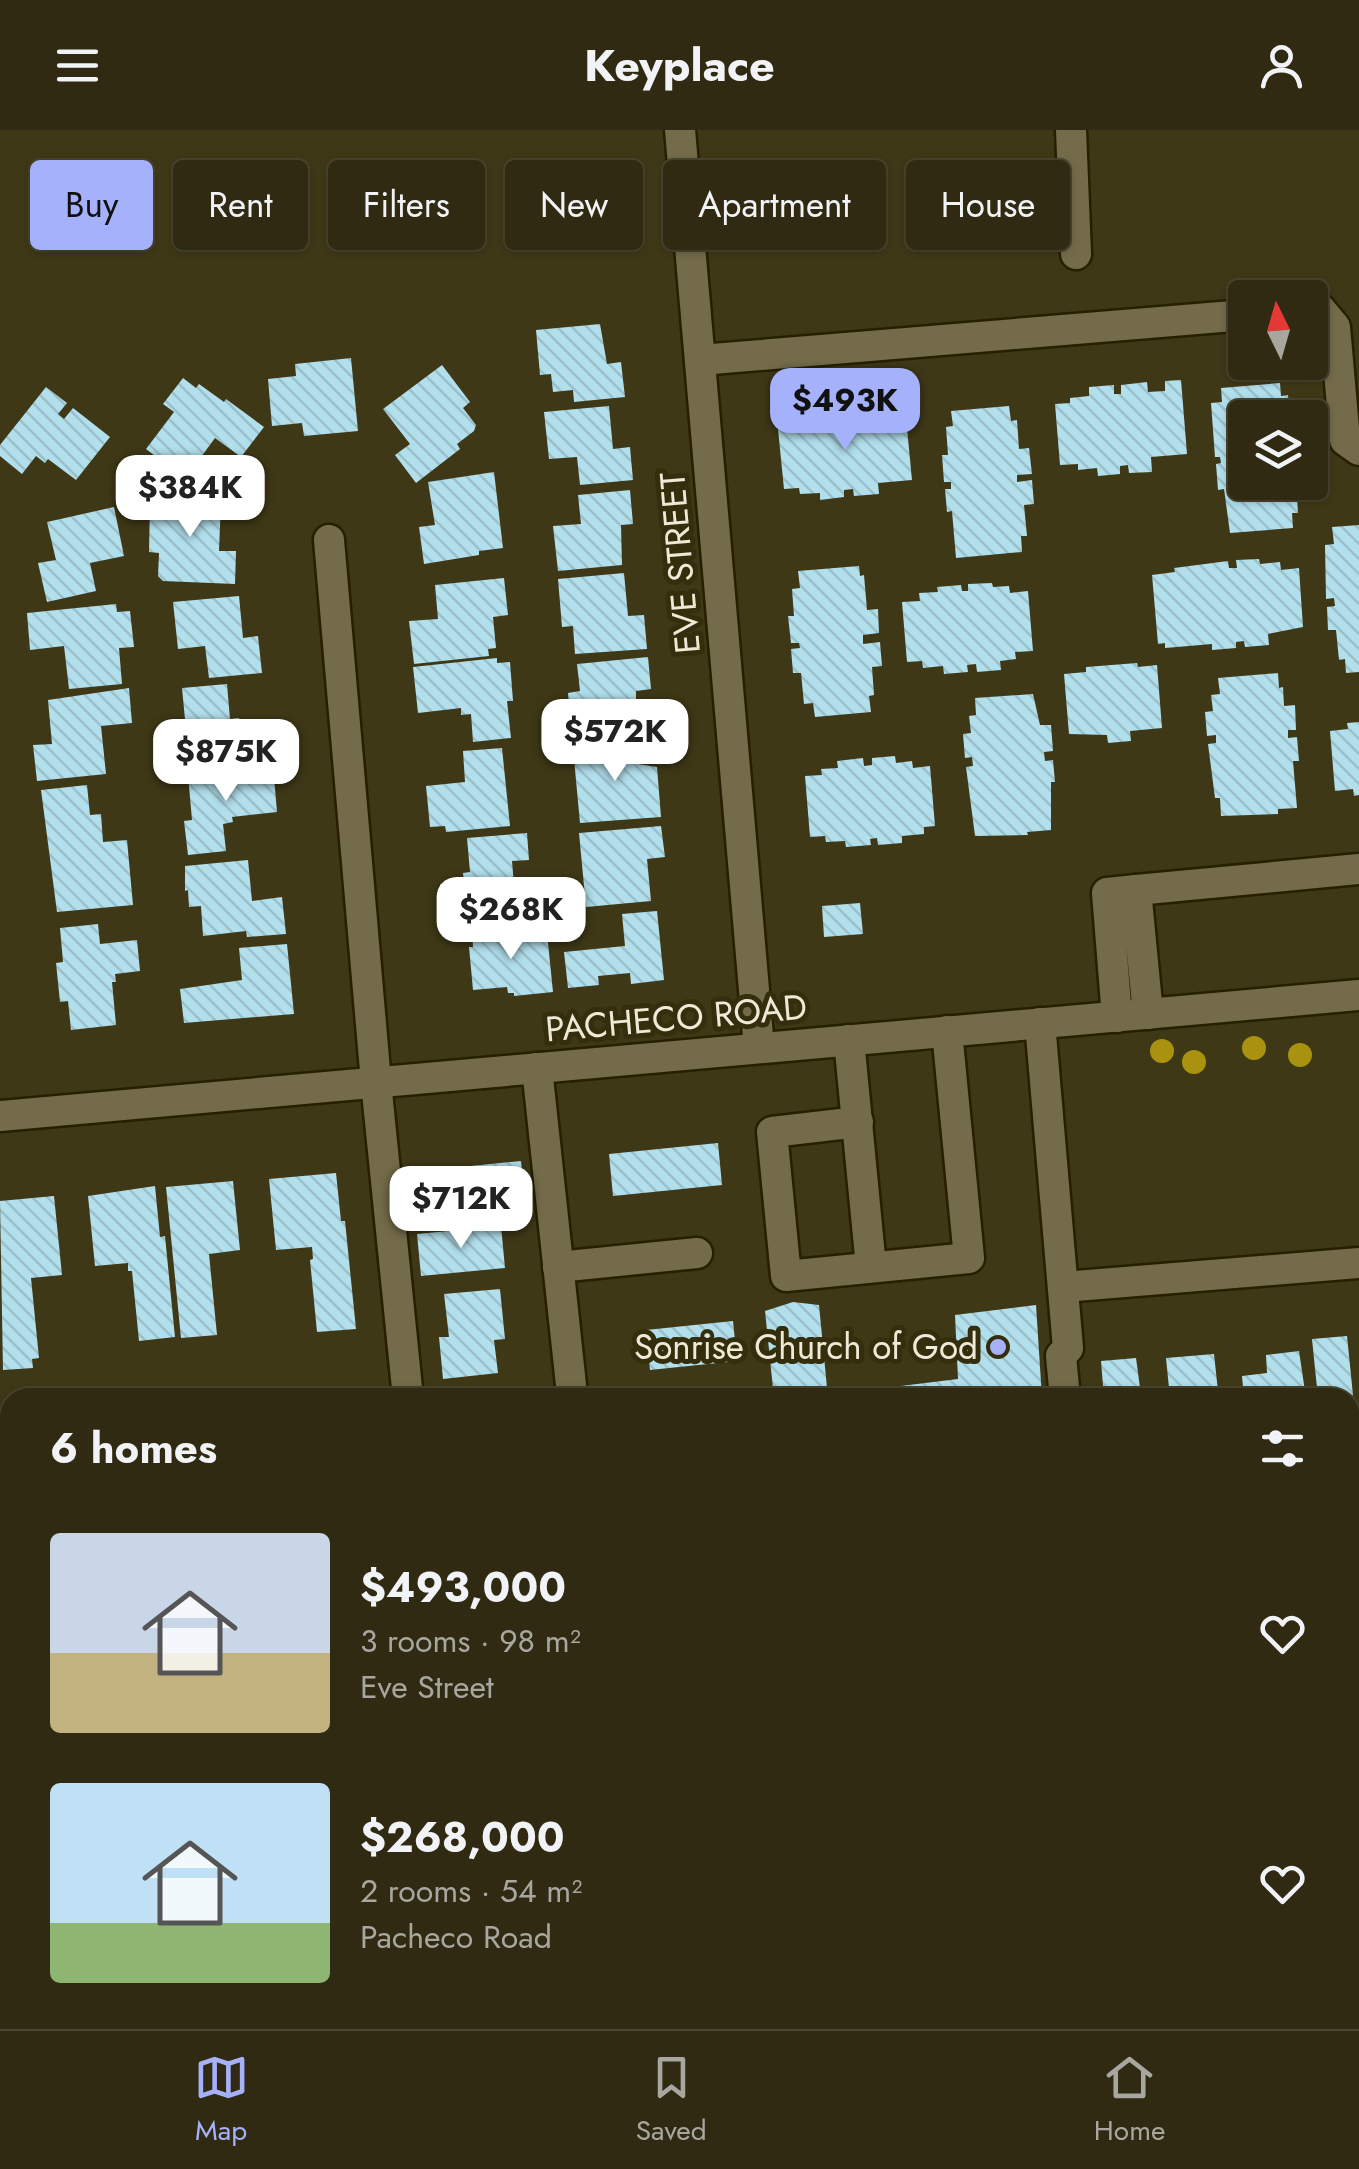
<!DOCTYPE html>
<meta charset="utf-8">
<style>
body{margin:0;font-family:Jost,sans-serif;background:#3b361f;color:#f1f3f6;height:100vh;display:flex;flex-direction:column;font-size:38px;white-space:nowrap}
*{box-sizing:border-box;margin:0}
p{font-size:32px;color:#a7a79f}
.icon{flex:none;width:55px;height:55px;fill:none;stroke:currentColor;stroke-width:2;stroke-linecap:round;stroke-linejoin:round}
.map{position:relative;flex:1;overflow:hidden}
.drawer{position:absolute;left:0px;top:1258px;width:1360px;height:642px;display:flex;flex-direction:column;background:#2f2a11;border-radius:30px 30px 0 0;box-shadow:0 2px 8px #0004,0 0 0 2px #4a4631}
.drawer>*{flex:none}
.top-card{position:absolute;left:30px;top:30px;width:1300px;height:90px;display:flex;gap:20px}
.needle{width:65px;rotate:355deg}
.buttons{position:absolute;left:1228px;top:150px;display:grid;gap:20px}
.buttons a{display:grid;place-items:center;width:100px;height:100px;border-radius:10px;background:#2f2a11;box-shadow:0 2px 8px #0004,0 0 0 2px #4a4631;font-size:50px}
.price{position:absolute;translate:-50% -85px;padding:0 22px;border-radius:20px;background:#fff;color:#222;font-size:32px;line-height:65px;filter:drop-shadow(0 2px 5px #0008)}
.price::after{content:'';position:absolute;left:50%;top:60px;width:30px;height:22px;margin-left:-15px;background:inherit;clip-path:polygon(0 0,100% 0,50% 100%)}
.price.current{background:#a6b1fc;color:#111}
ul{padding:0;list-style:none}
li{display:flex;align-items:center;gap:30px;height:250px;padding:0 50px}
li span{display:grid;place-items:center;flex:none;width:280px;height:200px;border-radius:10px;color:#555}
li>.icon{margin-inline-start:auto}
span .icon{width:120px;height:120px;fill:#fffc;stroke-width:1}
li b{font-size:42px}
h2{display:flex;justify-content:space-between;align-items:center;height:120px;padding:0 50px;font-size:42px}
.pill{padding:0 35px;border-radius:10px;background:#2f2a11;box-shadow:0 2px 8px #0004,0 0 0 2px #4a4631;font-size:35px;line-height:90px}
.pill.current{background:#a6b1fc;color:#111}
header{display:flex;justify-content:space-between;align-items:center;height:130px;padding:0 50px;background:#2f2a11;font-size:45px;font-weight:700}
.tab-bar{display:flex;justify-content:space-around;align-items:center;height:140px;border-top:2px solid #4a4631;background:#2f2a11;font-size:28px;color:#a7a79f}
.tab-bar a{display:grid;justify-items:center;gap:5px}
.tab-bar .current{color:#a6b1fc}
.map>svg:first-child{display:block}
</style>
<header><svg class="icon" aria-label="menu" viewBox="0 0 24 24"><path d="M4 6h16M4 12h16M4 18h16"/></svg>Keyplace<svg class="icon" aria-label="person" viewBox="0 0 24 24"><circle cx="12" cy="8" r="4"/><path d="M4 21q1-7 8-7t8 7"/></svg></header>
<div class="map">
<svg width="1359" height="1899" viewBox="0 0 1359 1899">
<defs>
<pattern id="building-back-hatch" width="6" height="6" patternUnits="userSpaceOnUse" patternTransform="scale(2.5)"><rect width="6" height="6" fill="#b1dfec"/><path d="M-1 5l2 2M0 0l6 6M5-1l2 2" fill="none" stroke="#9cc0ca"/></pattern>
</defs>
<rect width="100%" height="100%" fill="#3f3817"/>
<g fill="url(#building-back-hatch)">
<path d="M600 194 607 234 621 232 625 267 574 272 573 260 553 262 551 244 540 245 536 200Z"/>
<path d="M351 228 358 301 304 306 302 293 272 296 268 249 296 246 295 234Z"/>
<path d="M442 235 470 272 463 278 476 295 474 301 457 314 460 319 416 353 395 325 410 314 383 279Z"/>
<path d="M183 248 196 258 199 254 224 272 226 269 264 297 241 327 215 308 185 349 146 319 174 282 163 274Z"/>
<path d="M1181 250 1187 324 1151 327 1152 342 1129 343 1128 335 1120 336V344L1098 346 1097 338 1078 340V334L1060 335 1055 274 1070 273V268L1089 266V257L1114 255V264H1121V255L1147 252 1148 262 1165 261V251Z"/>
<path d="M1280 253 1281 266 1288 265 1290 288H1245V352H1296L1298 383H1292L1293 398 1230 403 1224 359 1218 360 1216 334 1221 333 1220 327H1215L1211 273 1222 272 1221 258Z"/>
<path d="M46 257 67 273 58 284 64 289 73 278 110 307 76 350 48 329 45 333 36 326 22 344 0 326V315Z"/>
<path d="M609 276 613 319 630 317 633 350 580 355 577 327 549 329 544 282Z"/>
<path d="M1009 276 1011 291 1017 290 1019 319 1029 318 1032 344 1017 345V352L1032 350 1034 374 1024 375 1027 406H1021L1022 422 956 428 952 381 947 382 945 359H951V352H944L942 325H948L946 297 953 296 951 281Z"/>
<path d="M872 277 873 285 889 284V289L906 288 912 350 878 353 879 364 854 366 853 359 844 360V367L820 370V363L800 364 799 358 784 359 778 299 797 298 796 291 813 290 812 283 840 281V288L848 287 847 280Z"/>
<path d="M494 342 503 418 479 421V425L424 434 419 397 435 395 428 352Z"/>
<path d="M183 360H193L221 371 219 421H236L235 454 163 451 158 446 159 423 149 422 150 373 166 374V364H175L176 371Z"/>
<path d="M630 360 633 394 621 395 622 435 558 441 553 396 581 394 578 365Z"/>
<path d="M114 377 124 426 90 433 96 461 47 472 38 433 56 430 47 392Z"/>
<path d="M1359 395V542L1346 543 1345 529 1339 530 1336 500H1328L1327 477 1335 476 1334 468 1326 469 1325 415 1334 414 1332 397Z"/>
<path d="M1259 429 1260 434 1280 432 1281 440 1299 438 1303 497 1268 504 1269 515 1245 517 1244 511 1236 512V518L1212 520V514L1165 518V513L1158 514 1152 445 1175 442 1174 438 1228 431 1229 438H1237L1236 430Z"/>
<path d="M859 436 860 446 864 445 867 480 878 479 879 503 863 505V514L880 512 882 536 872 537 874 565 869 566 871 582 815 587 813 573 804 574 801 543H793L791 519 800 518 799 513H791L788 486H794L792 459 800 458 798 441Z"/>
<path d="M624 443 628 486 644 485 647 519 575 524 573 496 562 497 558 449Z"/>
<path d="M504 448 508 485 493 487 496 518 488 519 489 526 414 534 409 491 438 489 435 455Z"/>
<path d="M992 453 993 457 1009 456 1010 463 1028 461 1033 521 1015 522 1016 529 1000 531 1001 540 977 542 976 534 967 535 968 542 944 544 943 536 923 538 922 531 907 532 902 472 920 471 919 463 938 462 937 457 961 455 962 461H968V454Z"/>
<path d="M239 466 243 508 258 506 262 543 209 548 205 516 178 519 173 472Z"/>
<path d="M116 474 117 482 130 481 134 517 119 518 122 554 69 559 64 516 30 520 27 483Z"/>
<path d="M648 527 651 559 636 561V604L572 610 568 563 580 561 577 534Z"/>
<path d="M497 528V533L510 532 513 571H507L511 608 473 612 471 584 461 585V578L418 583 413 537Z"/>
<path d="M1137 533 1138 537 1157 535 1162 598 1130 601 1131 611 1108 613 1107 605 1069 604 1064 544 1086 542V537Z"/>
<path d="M1278 543 1279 558 1283 557 1284 576 1295 575 1296 600H1288V608L1297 607 1299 631H1293L1297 678 1278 679V684L1221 686 1220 668H1215L1208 614 1216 613V605L1207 606 1205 582 1213 581 1211 565 1220 564 1218 548Z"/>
<path d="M227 554 230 589 239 588 240 596 267 594 270 629 183 637 181 611 187 610 182 558Z"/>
<path d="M129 558 132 593 101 596 106 644 37 651 33 615 52 614 48 570Z"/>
<path d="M1033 564 1040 595H1051L1053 621 1044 622 1045 631 1053 630 1055 652H1051V700L1027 702 1028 705 975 706 966 637 973 636 972 627 965 628 963 604 971 603 969 586 976 585 975 568Z"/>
<path d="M1359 592V665L1354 666 1353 659 1335 661 1330 601 1348 599 1347 593Z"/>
<path d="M636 612 638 634 657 637 661 687 580 693 573 618Z"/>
<path d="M502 618 510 696 446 702 445 696 430 697 426 656 465 652 463 621Z"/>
<path d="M895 626 896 633 912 631 913 638 930 636 935 696 924 697V704L902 706V713L878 715 877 708 870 709 871 715 846 717 845 711 826 712 825 706 810 707 805 646 822 645 821 639 838 638 837 631 863 628 864 636 872 635V628Z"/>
<path d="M273 636 277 682 232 687 233 692 223 694 226 721 188 725 184 691 192 690 188 645Z"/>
<path d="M87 655 90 685 101 684 103 712 127 710 133 775 57 782 41 660Z"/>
<path d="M661 696 665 727 647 729 651 771 586 777 579 703Z"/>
<path d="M527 703 529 730 512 731 514 755 531 753 533 766 523 767 524 782 444 790 440 754 464 752 463 743 470 742 467 708Z"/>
<path d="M248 730 252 771 282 767 286 804 247 807 246 801 203 806 201 776 189 777 188 760 185 761V736Z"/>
<path d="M860 773 863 804 824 807 822 776Z"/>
<path d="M657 781 664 850 631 854 630 843 598 846 599 855 568 858 564 822 625 816 622 784Z"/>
<path d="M98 794 100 814 137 810 140 841 115 844 116 852H112L116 895 71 900 68 871 60 872 56 833 63 832 60 798Z"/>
<path d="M510 796 512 814 523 812V805L547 803 553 862 514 866V863H508L507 857 473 860 469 817H473L472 800Z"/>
<path d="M287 814 294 884 184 893 180 859 242 850 239 818Z"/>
<path d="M718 1013 722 1055 613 1066 609 1024Z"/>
<path d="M521 1031 525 1072 415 1083 411 1042Z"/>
<path d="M336 1043 341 1091H345L356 1199 317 1202 310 1130 313 1129 312 1117 276 1120 269 1049Z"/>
<path d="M233 1051 240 1120 209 1124 217 1205 181 1208 166 1057Z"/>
<path d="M155 1056 160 1107 165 1106 175 1207 139 1211 132 1141H128V1133L95 1136 88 1066Z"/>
<path d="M54 1066 62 1145 31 1148 39 1228 32 1229 33 1238 3 1240 0 1071Z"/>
<path d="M501 1096 505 1138 421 1146 417 1104Z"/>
<path d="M500 1159 505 1209 494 1210 498 1243 443 1249 439 1207H449L444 1164Z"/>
<path d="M793 1172 819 1175 828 1268H774L765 1181Z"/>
<path d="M1036 1175 1042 1268H869L868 1260 958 1249 955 1185Z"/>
<path d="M733 1191 737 1231 650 1240 646 1200Z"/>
<path d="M1347 1206 1354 1275H1359V1307L1350 1308V1268H1318L1312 1209Z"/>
<path d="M1299 1221 1306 1268H1244L1242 1246 1267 1243 1266 1225Z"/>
<path d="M1214 1224 1218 1261 1236 1259 1237 1268H1170L1166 1228Z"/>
<path d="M1136 1228 1140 1258 1163 1256 1164 1268H1104L1101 1231Z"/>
<path d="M1359 1391V1477H1355L1350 1392Z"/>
<path d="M208 1890H245L246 1899H209Z"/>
<path d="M384 1890H418L419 1899H385Z"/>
<path d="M429 1890H470L471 1899H430Z"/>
<path d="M511 1890H570L571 1899H505L504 1891Z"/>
<path d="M586 1890H622L623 1899H587Z"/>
<path d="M654 1890H723L724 1899H655Z"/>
<path d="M923 1890 924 1899H835L834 1891Z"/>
<path d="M940 1890H1037L1038 1894 1045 1893 1046 1899H941Z"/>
<path d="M1127 1890H1213L1214 1899H1127Z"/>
<path d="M1227 1890H1307L1308 1899H1228Z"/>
</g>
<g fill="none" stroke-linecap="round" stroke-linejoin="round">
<defs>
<g id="minor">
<path d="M680 0 759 918"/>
<path d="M1071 0 1076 124"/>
<path d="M1310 179 1319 178 1335 197 1345 310 1359 320"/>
<path d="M700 230 1245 185"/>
<path d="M329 410 376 952 408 1268"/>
<path d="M1136 760 1359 739"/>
<path d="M1117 887 1107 763 1136 760 1148 884"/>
<path d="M1040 893 1068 1218 1061 1226 1065 1268"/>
<path d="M849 910 871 1137"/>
<path d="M537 938 571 1255"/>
<path d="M0 986 1359 865"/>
<path d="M858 992 772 1002 786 1146 969 1128 947 901"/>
<path d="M558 1137 697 1123"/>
<path d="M1063 1157 1359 1133"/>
<path d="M1350 1342 1359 1341"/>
<path d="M0 1462 10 1461"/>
<path d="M0 1593 10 1705"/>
<path d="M1350 1679 1359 1782"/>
<path d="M26 1890 27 1899"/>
<path d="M785 1890 786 1899"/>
<path d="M1077 1890 1078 1899"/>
</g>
</defs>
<use href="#minor" stroke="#261f00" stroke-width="35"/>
<use href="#minor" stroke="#736b49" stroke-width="30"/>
</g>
<g fill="#a9920f">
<circle cx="1254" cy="918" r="12"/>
<circle cx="1162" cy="921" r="12"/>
<circle cx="1300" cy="925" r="12"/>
<circle cx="1194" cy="932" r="12"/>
</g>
<circle fill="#a6b1fc" stroke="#352e0c" stroke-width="4" cx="998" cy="1217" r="10"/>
<g text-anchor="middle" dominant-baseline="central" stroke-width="10" stroke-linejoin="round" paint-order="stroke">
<g font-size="35" fill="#eeead7" stroke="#352e0c">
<text transform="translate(680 433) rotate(-95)">EVE STREET</text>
<text transform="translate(676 888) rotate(-5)">PACHECO ROAD</text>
</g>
<g font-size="35" fill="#eeead7" stroke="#352e0c" text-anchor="end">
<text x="978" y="1217">Sonrise Church of God</text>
</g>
</g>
</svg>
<div class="buttons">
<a><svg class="needle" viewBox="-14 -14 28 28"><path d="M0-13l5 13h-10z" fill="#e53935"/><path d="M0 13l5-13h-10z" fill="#a7a79f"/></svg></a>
<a><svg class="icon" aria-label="layers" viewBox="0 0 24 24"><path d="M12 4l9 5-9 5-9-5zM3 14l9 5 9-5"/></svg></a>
</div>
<b class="price current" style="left:845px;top:323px">$493K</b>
<b class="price" style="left:190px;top:410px">$384K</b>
<b class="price" style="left:615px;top:654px">$572K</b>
<b class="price" style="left:226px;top:674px">$875K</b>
<b class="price" style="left:511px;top:832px">$268K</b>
<b class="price" style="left:461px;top:1121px">$712K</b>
<div class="top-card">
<a class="pill current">Buy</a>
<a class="pill">Rent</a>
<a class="pill">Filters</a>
<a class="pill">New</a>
<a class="pill">Apartment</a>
<a class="pill">House</a>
</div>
<section class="drawer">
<h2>6 homes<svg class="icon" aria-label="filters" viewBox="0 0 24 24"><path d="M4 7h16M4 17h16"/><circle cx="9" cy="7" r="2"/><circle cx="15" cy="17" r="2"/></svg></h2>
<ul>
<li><span style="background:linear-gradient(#c9d6e8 60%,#c2b280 0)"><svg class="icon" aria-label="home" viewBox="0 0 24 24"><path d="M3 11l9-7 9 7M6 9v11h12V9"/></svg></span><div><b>$493,000</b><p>3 rooms · 98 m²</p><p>Eve Street</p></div><svg class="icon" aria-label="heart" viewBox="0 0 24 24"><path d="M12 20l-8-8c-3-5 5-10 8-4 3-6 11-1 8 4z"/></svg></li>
<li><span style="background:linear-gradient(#bfe0f5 70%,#8fb573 0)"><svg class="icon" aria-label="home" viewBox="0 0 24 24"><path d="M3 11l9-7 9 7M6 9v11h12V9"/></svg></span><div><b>$268,000</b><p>2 rooms · 54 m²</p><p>Pacheco Road</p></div><svg class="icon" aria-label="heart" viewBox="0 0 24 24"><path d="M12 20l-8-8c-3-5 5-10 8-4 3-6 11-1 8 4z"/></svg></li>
</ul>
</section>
</div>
<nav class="tab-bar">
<a class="current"><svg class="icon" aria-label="map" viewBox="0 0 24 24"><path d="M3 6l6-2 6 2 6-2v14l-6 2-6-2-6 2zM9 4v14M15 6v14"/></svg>Map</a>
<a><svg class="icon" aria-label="saved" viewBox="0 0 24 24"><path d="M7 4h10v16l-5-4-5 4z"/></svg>Saved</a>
<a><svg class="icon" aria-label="home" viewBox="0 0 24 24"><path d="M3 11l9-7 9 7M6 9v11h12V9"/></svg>Home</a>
</nav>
